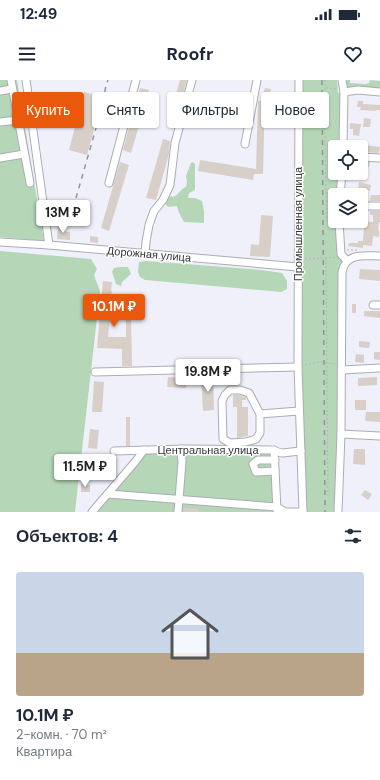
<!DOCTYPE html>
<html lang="ru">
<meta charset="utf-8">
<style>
body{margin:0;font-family:"DM Sans",sans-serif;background:#f2f2f3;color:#1f2937;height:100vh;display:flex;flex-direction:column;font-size:15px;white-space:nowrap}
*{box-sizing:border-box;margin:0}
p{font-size:13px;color:#747a83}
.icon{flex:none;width:22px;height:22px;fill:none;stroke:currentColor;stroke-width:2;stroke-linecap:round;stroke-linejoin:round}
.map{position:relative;height:432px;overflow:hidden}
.drawer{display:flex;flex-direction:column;background:#fff;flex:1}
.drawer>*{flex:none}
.guide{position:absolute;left:12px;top:12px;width:356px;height:36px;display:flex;gap:8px}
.fabs{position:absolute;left:328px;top:60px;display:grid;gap:8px}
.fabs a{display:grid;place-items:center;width:40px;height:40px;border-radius:4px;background:#fff;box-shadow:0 1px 3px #0004;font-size:20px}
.price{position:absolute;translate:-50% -34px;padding:0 9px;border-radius:4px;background:#fff;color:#222;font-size:13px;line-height:26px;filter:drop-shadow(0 1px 2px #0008)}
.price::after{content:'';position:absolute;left:50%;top:24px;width:12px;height:9px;margin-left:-6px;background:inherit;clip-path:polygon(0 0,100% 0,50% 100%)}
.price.on{background:#ea580c;color:#fff}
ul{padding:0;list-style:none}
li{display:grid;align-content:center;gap:8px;height:212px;padding:0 16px}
li span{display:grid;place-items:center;height:124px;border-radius:4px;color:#555}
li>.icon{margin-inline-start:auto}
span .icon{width:72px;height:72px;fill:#fffc;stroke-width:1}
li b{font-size:17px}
h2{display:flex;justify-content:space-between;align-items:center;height:48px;padding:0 16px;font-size:17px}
.pill{padding:0 14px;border-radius:4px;background:#fff;box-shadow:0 1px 3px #0004;font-size:14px;line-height:36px}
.pill.on{background:#ea580c;color:#fff}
.status{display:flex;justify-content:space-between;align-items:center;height:28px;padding:0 20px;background:#fff;direction:ltr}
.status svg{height:11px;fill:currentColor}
header{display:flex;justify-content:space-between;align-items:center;height:52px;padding:0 16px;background:#fff;font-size:18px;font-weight:700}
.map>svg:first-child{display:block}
</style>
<div class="status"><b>12:49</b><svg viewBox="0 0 49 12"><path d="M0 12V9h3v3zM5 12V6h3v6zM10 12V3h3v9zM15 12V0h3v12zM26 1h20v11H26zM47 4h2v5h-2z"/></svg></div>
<header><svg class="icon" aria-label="menu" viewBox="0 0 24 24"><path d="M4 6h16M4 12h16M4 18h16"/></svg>Roofr<svg class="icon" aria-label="heart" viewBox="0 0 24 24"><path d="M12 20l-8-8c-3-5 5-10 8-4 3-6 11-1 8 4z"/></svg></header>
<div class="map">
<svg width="380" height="432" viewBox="0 0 380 432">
<rect width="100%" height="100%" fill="#eff0fa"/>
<g fill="#b5d7b7">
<path d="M0 0H17L44 161 0 157Z"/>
<path d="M301 0H337L338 13 342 12 341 67H335V93H339L338 115H335V141H337L342 177 339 191V360L336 432H305L300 227Z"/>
<path d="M346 0H350V3L366 4 369 3 370 0 380 1V10L347 7 346 6Z"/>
<path d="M193 82 195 84V110L189 113 188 118H195L202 121 204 132V143L184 142 179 133 177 126 168 127 165 124 167 118 170 116 173 117C179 115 180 109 186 107L187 102 186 96 191 83Z"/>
<path d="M0 171 91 179 97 189 94 195 100 211 75 432H0Z"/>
<path d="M147 181 261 190 282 193 287 201V209L281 212 145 200 140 197 138 192 139 182Z"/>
<path d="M121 187H128L131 194 122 202 121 206 116 204 112 192 114 188Z"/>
<path d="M144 372H275V432H93Z"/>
</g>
<g fill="#d7cfc8">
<path d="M180 0H187L176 41 169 39Z"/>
<path d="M140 8 149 10 143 31 135 28Z"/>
<path d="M265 8 271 9 269 17 265 16 263 94H254L253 100 198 91 200 80 256 89 258 21H261Z"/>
<path d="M84 12 103 17 87 75 69 70Z"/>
<path d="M358 21H363V24L380 25V30H376V31L360 30 361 27H357Z"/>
<path d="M132 36 141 39 131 73 123 70Z"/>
<path d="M364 38 371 39 370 47H363Z"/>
<path d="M350 43 361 44 359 56 353 55V49H350Z"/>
<path d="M163 59 170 61 169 74 156 120 146 118Z"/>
<path d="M365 65 380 67 379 73 361 72V67L364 68Z"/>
<path d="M120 82 129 85 109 151 101 148Z"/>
<path d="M361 82H370L369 87H361Z"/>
<path d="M359 102 371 105 370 111 364 110 363 115H349L350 108 358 109Z"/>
<path d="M371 115H380V121H370Z"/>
<path d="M67 123 77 124V131L66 129Z"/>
<path d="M370 131H380V142H379L378 150H379V157L373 156 372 166 363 165V168L348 166 349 163H358V161H363L364 148H359V141L373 142V135H370Z"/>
<path d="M261 135 273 136 270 177 250 176 251 164 259 165Z"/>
<path d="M58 146H62L61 151 70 152V160L57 159Z"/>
<path d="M90 156 98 157V163L90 162Z"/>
<path d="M360 189 380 190V201L359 199Z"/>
<path d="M103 201 112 202 111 211H112L108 257H126V234H131L132 286H122V269L97 268Z"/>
<rect x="352" y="224" width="4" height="9"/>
<path d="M364 231H380V238L364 236Z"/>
<path d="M359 261 370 262 369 268 359 267Z"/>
<path d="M374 272H380V280L374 279Z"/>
<path d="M356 274 364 275V283L355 282Z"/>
<path d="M213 296 214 330 203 331 201 297Z"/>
<path d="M168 297 187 298 186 308 167 307Z"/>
<path d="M377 297V305L358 306V298Z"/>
<path d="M94 301 104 302 102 332H92Z"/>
<path d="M233 315H239L246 317V320H242V327H248V356L237 358V327H233Z"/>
<rect x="355" y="320" width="11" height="10"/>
<path d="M366 332H380V342L365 341Z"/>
<rect x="126" y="337" width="4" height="29"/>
<path d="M90 349 99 350 97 369 88 368Z"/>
<path d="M354 369H365V385L353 384Z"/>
<path d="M109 390 110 398H103V391Z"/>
<path d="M81 404 90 405V412H81Z"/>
<path d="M365 410 372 414 368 420 361 415Z"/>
<path d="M183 428 199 429V432H183Z"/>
</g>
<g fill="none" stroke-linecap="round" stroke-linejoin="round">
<defs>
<g id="minor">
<path d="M11 0 30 103"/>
<path d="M26 0 49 165"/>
<path d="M299 0 298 287 303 432"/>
<path d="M342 0 344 12 343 67"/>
<path d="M0 11 12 9"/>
<path d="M344 12 358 10 380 12"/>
<path d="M0 42 18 40"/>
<path d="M245 64 257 0"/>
<path d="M361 77 380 78"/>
<path d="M0 78 24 74"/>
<path d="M109 103 136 0"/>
<path d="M340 115 342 93"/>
<path d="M361 126H380"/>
<path d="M339 141 341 174 347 181"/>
<path d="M0 162 49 165 298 187"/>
<path d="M145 173 146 162 149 145 154 131 163 120 170 105 175 63 192 0"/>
<path d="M373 225H380"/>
<path d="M342 290 380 288"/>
<path d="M95 292 298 287"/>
<path d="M260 334V353L256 359 246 362 230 363 223 359 222 321 225 315 230 310H240L249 313 260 334 299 331"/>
<path d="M341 354 380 356"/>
<path d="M274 370 277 430"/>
<path d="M114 371 185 369 271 370 282 373 301 371"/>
<path d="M275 380H258L253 384 256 392 275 391"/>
<path d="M108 414 277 427 285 432H303"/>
<path d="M92 432 135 382 144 370"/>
<path d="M178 432 182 382 181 369"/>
<path d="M338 432 341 354 342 192C346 172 365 176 380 176"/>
</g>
</defs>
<use href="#minor" stroke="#abacb6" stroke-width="9"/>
<g stroke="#b5b5be" stroke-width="1" stroke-dasharray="2 2" stroke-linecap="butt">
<path d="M325 0V69L327 142"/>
<path d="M326 8 338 9"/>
<path d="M347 170H359"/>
<path d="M326 178 328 418"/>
<path d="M305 179 336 177"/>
<path d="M305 285 319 282 335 284"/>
</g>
<use href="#minor" stroke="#fff" stroke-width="7"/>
<g stroke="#94949b" stroke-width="1.5" stroke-dasharray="5 5" stroke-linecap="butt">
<path d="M322 0 325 432"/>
<path d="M76 118 102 27 106 5 108 0"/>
</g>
</g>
<g text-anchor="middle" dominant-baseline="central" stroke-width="3" stroke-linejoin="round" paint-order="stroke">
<g font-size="11" fill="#343438" stroke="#fff">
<text transform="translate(298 144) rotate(-90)">Промышленная улица</text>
<text transform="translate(149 174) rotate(5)">Дорожная улица</text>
<text x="208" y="370">Центральная улица</text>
</g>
</g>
</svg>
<div class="fabs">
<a><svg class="icon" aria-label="locate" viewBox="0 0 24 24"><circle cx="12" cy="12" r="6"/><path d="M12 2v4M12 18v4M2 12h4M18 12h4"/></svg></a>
<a><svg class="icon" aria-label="layers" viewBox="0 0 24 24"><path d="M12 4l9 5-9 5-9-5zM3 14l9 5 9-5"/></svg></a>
</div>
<b class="price" style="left:63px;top:154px">13M ₽</b>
<b class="price on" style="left:114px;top:248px">10.1M ₽</b>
<b class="price" style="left:208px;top:313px">19.8M ₽</b>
<b class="price" style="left:85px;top:408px">11.5M ₽</b>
<div class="guide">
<a class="pill on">Купить</a>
<a class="pill">Снять</a>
<a class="pill">Фильтры</a>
<a class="pill">Новое</a>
</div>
</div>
<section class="drawer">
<h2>Объектов: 4<svg class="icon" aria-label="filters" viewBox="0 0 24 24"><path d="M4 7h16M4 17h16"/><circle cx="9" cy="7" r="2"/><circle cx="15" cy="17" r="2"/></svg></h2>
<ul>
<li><span style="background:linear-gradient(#c9d6e8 65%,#b9a48a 0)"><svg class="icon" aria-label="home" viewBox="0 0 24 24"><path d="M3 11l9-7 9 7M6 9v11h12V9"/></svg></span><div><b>10.1M ₽</b><p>2-комн. · 70 m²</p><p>Квартира</p></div></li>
</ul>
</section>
